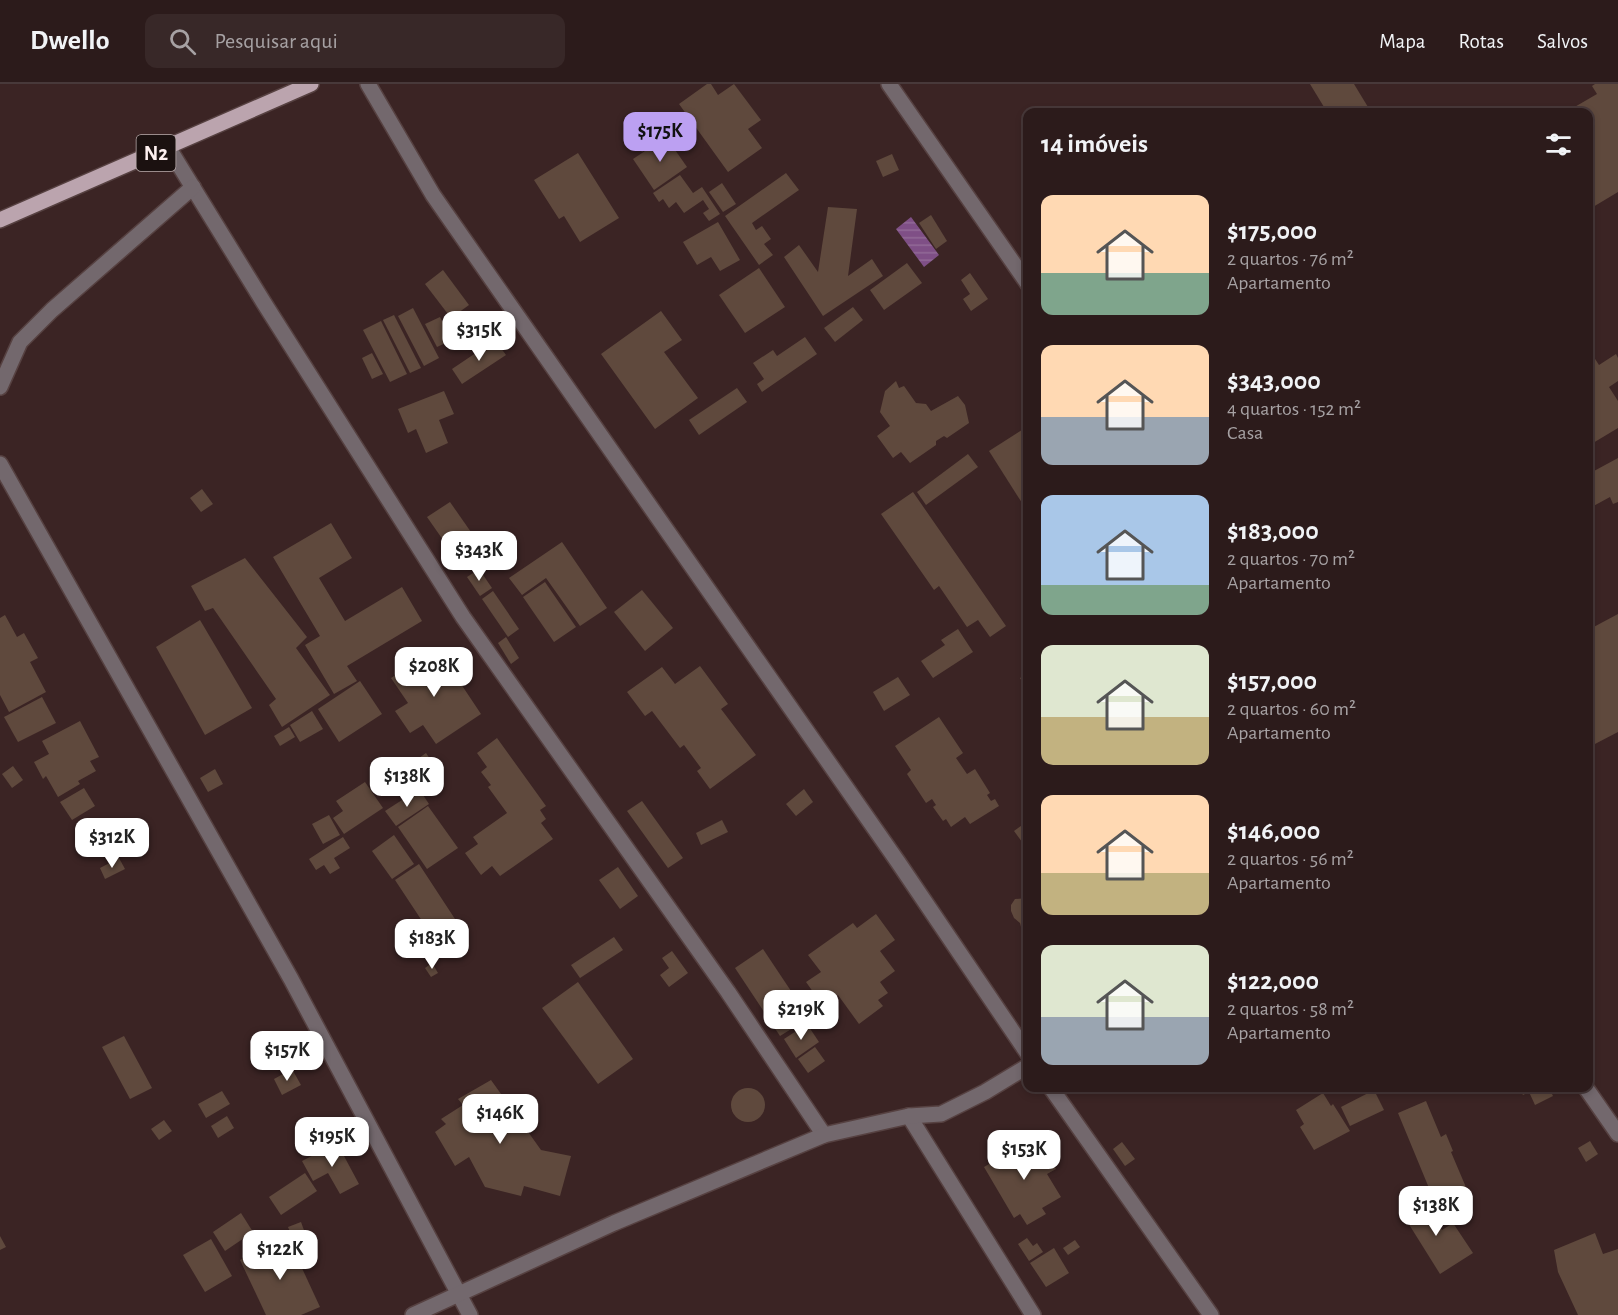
<!DOCTYPE html>
<html lang="pt">
<meta charset="utf-8">
<style>
body{margin:0;font-family:"Alegreya Sans",sans-serif;background:#382828;color:#f1f3f6;height:100vh;display:flex;flex-direction:column;font-size:22px;white-space:nowrap}
*{box-sizing:border-box;margin:0}
p{font-size:20px;color:#a6a1a3}
.icon{flex:none;width:33px;height:33px;fill:none;stroke:currentColor;stroke-width:2;stroke-linecap:round;stroke-linejoin:round}
.map{position:relative;flex:1;overflow:hidden}
.sheet{position:absolute;left:1023px;top:24px;width:570px;height:984px;display:flex;flex-direction:column;background:#2c1b1b;border-radius:12px;box-shadow:0 3px 9px #0003,0 0 0 2px #48393a}
.sheet>*{flex:none}
.price{position:absolute;translate:-50% -51px;padding:0 14px;border-radius:12px;background:#fff;color:#222;font-size:20px;line-height:39px;filter:drop-shadow(0 2px 3px #0008)}
.price::after{content:'';position:absolute;left:50%;top:36px;width:18px;height:14px;margin-left:-9px;background:inherit;clip-path:polygon(0 0,100% 0,50% 100%)}
.price.selected{background:#bca0f2;color:#111}
ul{padding:0;list-style:none}
li{display:flex;align-items:center;gap:18px;height:150px;padding:0 18px}
li span{display:grid;place-items:center;flex:none;width:168px;height:120px;border-radius:12px;color:#555}
li>.icon{margin-inline-start:auto}
span .icon{width:72px;height:72px;fill:#fffc;stroke-width:1}
li b{font-size:26px}
h2{display:flex;justify-content:space-between;align-items:center;height:72px;padding:0 18px;font-size:26px}
header{display:flex;align-items:center;gap:36px;box-sizing:border-box;height:84px;padding:0 30px;background:#2c1b1b;border-bottom:2px solid #48393a}
header strong{font-size:28px}
nav{display:flex;gap:33px;margin-inline-start:auto;font-size:21px}
.search{width:420px;height:54px;background:#382828;display:flex;align-items:center;gap:15px;box-sizing:border-box;padding:0 21px;border-radius:12px;color:#a6a1a3;font-size:22px}
.map>svg:first-child{display:block}
</style>
<header>
<strong>Dwello</strong>
<div class="search"><svg class="icon" aria-label="search" viewBox="0 0 24 24"><circle cx="10" cy="10" r="6"/><path d="M15 15l6 6"/></svg>Pesquisar aqui</div>
<nav><a>Mapa</a><a>Rotas</a><a>Salvos</a></nav>
</header>
<div class="map">
<svg width="1618" height="1231" viewBox="0 0 1618 1231">
<defs>
<pattern id="water-rules" width="6" height="5" patternUnits="userSpaceOnUse" patternTransform="scale(1.5)"><rect width="6" height="5" fill="#7f4f86"/><path d="M0 2.5h6" fill="none" stroke="#926997"/></pattern>
</defs>
<rect width="100%" height="100%" fill="#3b2424"/>
<path fill="url(#water-rules)" d="M911 133 939 171 924 183 896 145Z"/>
<g fill="#5f493d">
<path d="M707 0H711L718 11 734 0 761 36 748 45 762 64 728 88 679 20Z"/>
<path d="M1310 0H1354L1371 28H1327Z"/>
<path d="M1595 0H1618V108L1588 126V28H1566L1597 10 1592 2Z"/>
<path d="M654 41 665 48 659 57 648 50Z"/>
<path d="M634 42 643 50 635 57 627 50Z"/>
<path d="M645 52 652 59 642 68 636 60Z"/>
<path d="M666 53 687 83 654 106 633 75Z"/>
<path d="M578 69 619 134 580 158 564 132 559 135 534 96Z"/>
<path d="M892 70 899 86 883 93 876 77Z"/>
<path d="M786 89 799 106 752 139 756 146 762 142 771 155 764 160 773 171 759 181 725 132Z"/>
<path d="M680 91 693 109 702 103 720 130 709 137 703 129 709 125 703 116 684 129 676 118 669 124 663 115 659 118 653 109Z"/>
<path d="M722 99 736 120 723 128 709 108Z"/>
<path d="M828 123 857 125 848 192 872 175 883 192 823 232 784 173 799 161 818 188Z"/>
<path d="M931 131 947 157 936 165 919 139Z"/>
<path d="M718 138 740 176 720 187 711 173 697 181 683 158Z"/>
<path d="M907 179 922 199 884 226 870 206Z"/>
<path d="M759 184 785 223 745 249 719 211Z"/>
<path d="M443 186 469 221 451 234 425 200Z"/>
<path d="M970 189 988 215 971 227 963 215 970 210 961 196Z"/>
<path d="M853 223 863 236 835 258 824 244Z"/>
<path d="M413 224 439 274 424 282 398 232Z"/>
<path d="M661 227 682 256 664 268 698 314 655 345 601 270Z"/>
<path d="M394 231 421 284 410 289 383 236Z"/>
<path d="M440 233 452 256 437 263 425 240Z"/>
<path d="M381 237 407 290 390 298 363 246Z"/>
<path d="M805 253 817 270 762 308 757 300 764 295 753 279 773 266 777 272Z"/>
<path d="M495 256 506 271 462 300 452 285Z"/>
<path d="M1588 264 1599 281 1616 270 1618 274V297L1609 303 1618 317V344L1588 362Z"/>
<path d="M372 269 383 290 372 295 362 274Z"/>
<path d="M896 297 899 304 904 302 916 319 926 320 931 327 958 312 965 321 969 339 947 354 944 352 936 357V361L910 379 901 368 893 374 877 352 890 342 880 328 885 307Z"/>
<path d="M737 304 747 318 699 351 689 336Z"/>
<path d="M444 307 454 330 439 336 448 359 426 369 416 345 408 349 398 325Z"/>
<path d="M1028 342V416L1022 419 989 367Z"/>
<path d="M968 370 978 383 926 421 917 408Z"/>
<path d="M1618 374V418L1613 420 1610 413 1588 425V377L1594 387Z"/>
<path d="M202 405 213 420 201 428 190 414Z"/>
<path d="M913 408 1006 542 990 553 978 536 967 543 939 502 934 506 881 430Z"/>
<path d="M450 418 487 471 464 486 427 433Z"/>
<path d="M331 439 352 474 319 494 345 537 402 503 422 537 347 582 357 597 334 610 305 561 320 552 273 473Z"/>
<path d="M562 458 607 524 580 542 546 494 522 511 509 494Z"/>
<path d="M245 474 307 553 296 564 330 611 282 643 269 621 276 615 213 524 205 527 191 502Z"/>
<path d="M479 485 492 504 480 512 467 493Z"/>
<path d="M545 498 576 543 554 558 523 513Z"/>
<path d="M642 506 673 544 645 567 614 528Z"/>
<path d="M493 507 519 545 508 553 482 515Z"/>
<path d="M1618 530V648L1593 661 1588 653V546Z"/>
<path d="M5 531 17 553 24 549 38 574 30 578 46 608 9 628 0 611V534Z"/>
<path d="M200 536 252 624 205 651 156 563Z"/>
<path d="M958 545 973 568 933 594 921 577 945 561 941 556Z"/>
<path d="M506 553 519 574 511 580 498 559Z"/>
<path d="M437 564 481 630 436 660 423 641 410 649 395 627 408 619 391 594Z"/>
<path d="M700 582 728 620 721 625 756 671 710 705 697 687 701 684 684 661 680 664 652 627 645 632 627 608 662 583 675 600Z"/>
<path d="M1028 590V607L1020 594Z"/>
<path d="M898 593 910 611 884 627 873 608Z"/>
<path d="M360 597 382 630 339 658 318 625Z"/>
<path d="M42 613 56 639 18 658 4 633Z"/>
<path d="M312 627 323 645 300 658 290 641Z"/>
<path d="M939 633 963 669 956 674 967 690 975 685 990 709 987 711 991 717 995 715 999 722 970 740 965 733 951 743 946 735 943 737 933 723 936 721 932 715 926 719 907 690 911 686 895 662Z"/>
<path d="M80 637 99 673 90 677 96 687 78 697 80 700 58 713 46 692 43 695 34 678 49 670 42 657Z"/>
<path d="M289 643 295 653 280 662 274 652Z"/>
<path d="M497 654 546 722 540 726 546 735 541 739 553 755 500 792 492 782 481 791 465 769 478 760 473 753 507 729 488 703 491 701 481 688 487 683 477 669Z"/>
<path d="M426 669 438 687 404 711 392 693Z"/>
<path d="M13 682 23 696 12 704 2 690Z"/>
<path d="M215 685 223 700 208 708 200 694Z"/>
<path d="M365 698 383 724 344 750 333 734 343 727 336 717Z"/>
<path d="M84 704 95 722 72 736 60 718Z"/>
<path d="M419 705 429 720 396 742 385 727Z"/>
<path d="M804 705 813 718 796 732 786 720Z"/>
<path d="M642 717 683 774 668 784 627 727Z"/>
<path d="M428 722 458 764 427 785 398 743Z"/>
<path d="M329 731 340 751 323 760 312 740Z"/>
<path d="M722 736 728 748 701 761 696 749Z"/>
<path d="M1025 739 1028 742V760L1025 762 1014 747Z"/>
<path d="M394 751 414 780 392 795 372 767Z"/>
<path d="M343 753 350 764 334 774 340 784 330 790 324 781 316 786 309 775Z"/>
<path d="M119 774 125 785 105 795 100 784Z"/>
<path d="M419 780 455 835 445 842 454 855 426 874 416 858 430 849 395 796Z"/>
<path d="M618 783 638 812 620 825 599 796Z"/>
<path d="M1028 814V859L1024 855 1020 839 1014 834 1011 827V821L1015 815Z"/>
<path d="M876 830 895 856 880 867 895 887 880 898 888 909 878 916 883 922 859 940 838 911 823 922 806 898 821 888 808 871 853 839 857 844Z"/>
<path d="M614 853 623 866 580 894 571 881Z"/>
<path d="M763 865 809 934 780 952 735 884Z"/>
<path d="M672 867 688 889 669 903 660 891 669 884 662 874Z"/>
<path d="M432 879 438 889 431 893 425 884Z"/>
<path d="M578 898 633 975 598 1000 542 924Z"/>
<path d="M807 940 819 958 796 974 784 955Z"/>
<path d="M124 952 152 1004 130 1015 102 963Z"/>
<path d="M815 963 825 977 808 989 798 975Z"/>
<path d="M292 985 301 1001 282 1011 274 995Z"/>
<path d="M491 996 541 1066 571 1072 560 1112 524 1102 521 1112 485 1103 469 1073 455 1082 435 1048 446 1040 441 1035 463 1021 458 1015Z"/>
<path d="M1519 1004H1549L1553 1012 1535 1021 1529 1008 1523 1011Z"/>
<circle cx="748" cy="1021" r="17"/>
<path d="M1374 1006 1384 1026 1350 1042 1341 1023Z"/>
<path d="M222 1007 230 1020 206 1034 198 1020Z"/>
<path d="M1323 1009 1331 1022 1333 1020 1350 1047 1314 1066 1300 1043 1304 1040 1296 1026Z"/>
<path d="M1426 1017 1441 1053 1446 1050 1453 1067 1451 1068 1468 1108 1436 1121 1398 1029Z"/>
<path d="M227 1032 234 1044 218 1054 211 1042Z"/>
<path d="M164 1036 172 1047 159 1056 151 1045Z"/>
<path d="M1031 1055 1043 1074 1047 1071 1056 1085 1047 1090 1061 1113 1042 1124 1046 1130 1027 1141 1020 1130 1014 1134 984 1083Z"/>
<path d="M1590 1057 1598 1070 1586 1078 1578 1064Z"/>
<path d="M1122 1058 1135 1075 1125 1082 1113 1065Z"/>
<path d="M337 1059 359 1100 340 1110 328 1089 313 1097 302 1077Z"/>
<path d="M305 1089 317 1107 281 1131 269 1113Z"/>
<path d="M1421 1113 1442 1146 1453 1139 1473 1169 1440 1190 1400 1126Z"/>
<path d="M241 1129 253 1148 225 1167 213 1148Z"/>
<path d="M301 1138 305 1149 292 1153 288 1143Z"/>
<path d="M1595 1149 1603 1170 1618 1165V1231H1578L1558 1188 1554 1166Z"/>
<path d="M0 1152 6 1163 0 1166Z"/>
<path d="M288 1154 320 1223 301 1231H266L240 1176Z"/>
<path d="M1027 1154 1033 1162 1037 1159 1043 1168 1029 1177 1018 1160Z"/>
<path d="M211 1155 232 1192 205 1208 183 1171Z"/>
<path d="M1075 1156 1080 1163 1068 1171 1063 1164Z"/>
<path d="M1054 1164 1069 1189 1046 1203 1030 1179Z"/>
</g>
<g fill="none" stroke-linecap="round" stroke-linejoin="round">
<defs>
<g id="minor">
<path d="M368 0 433 111 898 778 1028 970"/>
<path d="M889 0 1028 200"/>
<path d="M168 63 264 219 463 533 728 908 824 1051"/>
<path d="M0 303 20 258 52 226 193 103"/>
<path d="M0 380 291 895 470 1231"/>
<path d="M1051 1004 1211 1231"/>
<path d="M1586 1004 1618 1050"/>
<path d="M909 1032 1033 1231"/>
<path d="M413 1231 614 1139 824 1051 909 1032 941 1030 985 1008 1028 982"/>
</g>
<path id="major" d="M0 136 311 0"/>
</defs>
<use href="#minor" stroke="#564141" stroke-width="18"/>
<use href="#major" stroke="#564141" stroke-width="18"/>
<use href="#minor" stroke="#73686d" stroke-width="15"/>
<use href="#major" stroke="#bba4ae" stroke-width="15"/>
</g>
<g text-anchor="middle" dominant-baseline="central" stroke-width="5" stroke-linejoin="round" paint-order="stroke">
<rect fill="#1b1110" stroke="#baadad" stroke-width="1.5" x="136.5" y="51" width="39" height="36" rx="4.5"/>
<g font-size="21" font-weight="bold" fill="#fef0f0">
<text x="156" y="69">N2</text>
</g>
</g>
</svg>
<b class="price selected" style="left:660px;top:79px">$175K</b>
<b class="price" style="left:479px;top:278px">$315K</b>
<b class="price" style="left:479px;top:498px">$343K</b>
<b class="price" style="left:434px;top:614px">$208K</b>
<b class="price" style="left:407px;top:724px">$138K</b>
<b class="price" style="left:112px;top:785px">$312K</b>
<b class="price" style="left:432px;top:886px">$183K</b>
<b class="price" style="left:801px;top:957px">$219K</b>
<b class="price" style="left:287px;top:998px">$157K</b>
<b class="price" style="left:500px;top:1061px">$146K</b>
<b class="price" style="left:332px;top:1084px">$195K</b>
<b class="price" style="left:1024px;top:1097px">$153K</b>
<b class="price" style="left:1436px;top:1153px">$138K</b>
<b class="price" style="left:280px;top:1197px">$122K</b>
<section class="sheet">
<h2>14 imóveis<svg class="icon" aria-label="filters" viewBox="0 0 24 24"><path d="M4 7h16M4 17h16"/><circle cx="9" cy="7" r="2"/><circle cx="15" cy="17" r="2"/></svg></h2>
<ul>
<li><span style="background:linear-gradient(#ffd9b3 65%,#7fa58c 0)"><svg class="icon" aria-label="home" viewBox="0 0 24 24"><path d="M3 11l9-7 9 7M6 9v11h12V9"/></svg></span><div><b>$175,000</b><p>2 quartos · 76 m²</p><p>Apartamento</p></div></li>
<li><span style="background:linear-gradient(#ffd9b3 60%,#9aa5b1 0)"><svg class="icon" aria-label="home" viewBox="0 0 24 24"><path d="M3 11l9-7 9 7M6 9v11h12V9"/></svg></span><div><b>$343,000</b><p>4 quartos · 152 m²</p><p>Casa</p></div></li>
<li><span style="background:linear-gradient(#a9c7e8 75%,#7fa58c 0)"><svg class="icon" aria-label="home" viewBox="0 0 24 24"><path d="M3 11l9-7 9 7M6 9v11h12V9"/></svg></span><div><b>$183,000</b><p>2 quartos · 70 m²</p><p>Apartamento</p></div></li>
<li><span style="background:linear-gradient(#dfe7d0 60%,#c2b280 0)"><svg class="icon" aria-label="home" viewBox="0 0 24 24"><path d="M3 11l9-7 9 7M6 9v11h12V9"/></svg></span><div><b>$157,000</b><p>2 quartos · 60 m²</p><p>Apartamento</p></div></li>
<li><span style="background:linear-gradient(#ffd9b3 65%,#c2b280 0)"><svg class="icon" aria-label="home" viewBox="0 0 24 24"><path d="M3 11l9-7 9 7M6 9v11h12V9"/></svg></span><div><b>$146,000</b><p>2 quartos · 56 m²</p><p>Apartamento</p></div></li>
<li><span style="background:linear-gradient(#dfe7d0 60%,#9aa5b1 0)"><svg class="icon" aria-label="home" viewBox="0 0 24 24"><path d="M3 11l9-7 9 7M6 9v11h12V9"/></svg></span><div><b>$122,000</b><p>2 quartos · 58 m²</p><p>Apartamento</p></div></li>
</ul>
</section>
</div>
